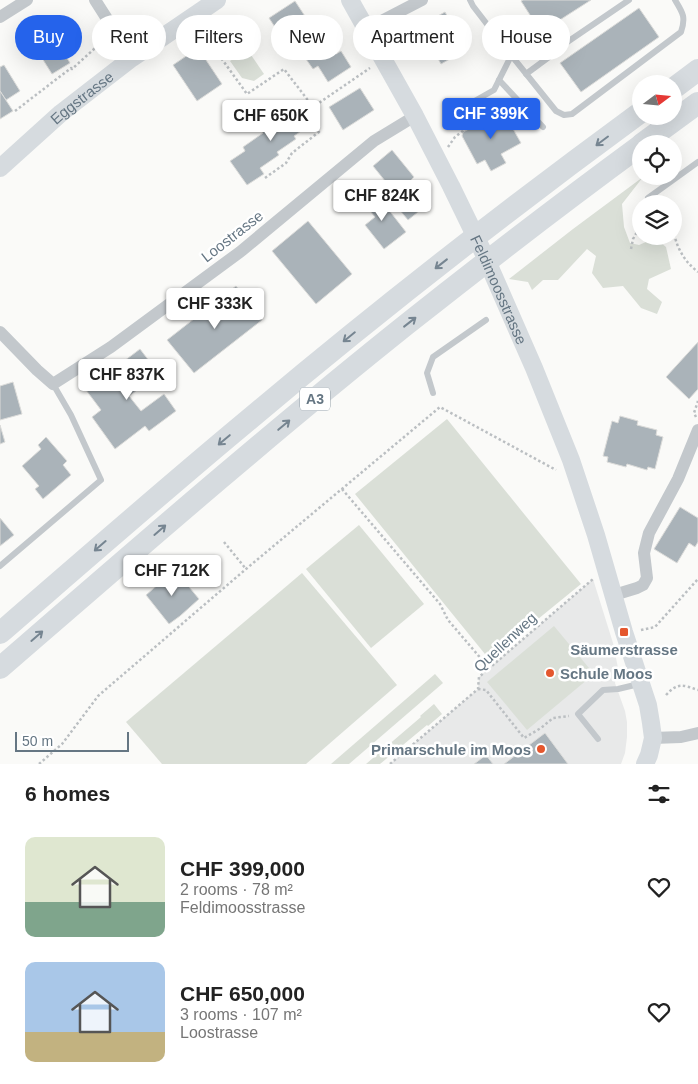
<!DOCTYPE html>
<meta charset="utf-8">
<style>
body{margin:0;font-family:Helvetica,sans-serif;background:#f2f2f2;color:#222;height:100vh;display:flex;flex-direction:column;font-size:19px;white-space:nowrap}
*{box-sizing:border-box;margin:0}
p{font-size:16px;color:#767676}
.icon{flex:none;width:28px;height:28px;fill:none;stroke:currentColor;stroke-width:2;stroke-linecap:round;stroke-linejoin:round}
.map{position:relative;height:764px;overflow:hidden}
.drawer{display:flex;flex-direction:column;background:#fff;flex:1}
.drawer>*{flex:none}
.guide{position:absolute;left:15px;top:15px;width:669px;height:45px;display:flex;gap:10px}
.needle{width:32px;rotate:74deg}
.tools{position:absolute;left:632px;top:75px;display:grid;gap:10px}
.tools a{display:grid;place-items:center;width:50px;height:50px;border-radius:50%;background:#fff;box-shadow:0 5px 20px #0002;font-size:25px}
.scale{position:absolute;left:15px;bottom:12px;width:114px;box-sizing:border-box;padding-left:5px;border:2px solid #657683;border-top:0;font-size:14px;line-height:18px;white-space:nowrap;color:#657683;-webkit-text-stroke:4px #fff;paint-order:stroke}
.price{position:absolute;translate:-50% -42px;padding:0 11px;border-radius:5px;background:#fff;color:#222;font-size:16px;line-height:32px;filter:drop-shadow(0 1px 2px #0008)}
.price::after{content:'';position:absolute;left:50%;top:30px;width:15px;height:11px;margin-left:-8px;background:inherit;clip-path:polygon(0 0,100% 0,50% 100%)}
.price.active{background:#2563eb;color:#fff}
ul{padding:0;list-style:none}
li{display:flex;align-items:center;gap:15px;height:125px;padding:0 25px}
li span{display:grid;place-items:center;flex:none;width:140px;height:100px;border-radius:10px;color:#555}
li>.icon{margin-inline-start:auto}
span .icon{width:60px;height:60px;fill:#fffc;stroke-width:1}
li b{font-size:21px}
h2{display:flex;justify-content:space-between;align-items:center;height:60px;padding:0 25px;font-size:21px}
.chip{padding:0 18px;border-radius:22px;background:#fff;box-shadow:0 5px 20px #0002;font-size:18px;line-height:45px}
.chip.active{background:#2563eb;color:#fff}
.map>svg:first-child{display:block}
</style>
<div class="map">
<svg width="698" height="764" viewBox="0 0 698 764">
<rect width="100%" height="100%" fill="#fafaf8"/>
<path fill="#e8e9e9" d="M593 579 613 643 618 668 615 683 625 711 627 722V737L625 753 621 764H390L478 689 479 677Z"/>
<g fill="#dadfd7">
<path d="M247 49 264 74 254 81 242 78 230 61Z"/>
<path d="M643 177 622 204 624 227 630 243 639 245 655 238 666 247 671 269 649 279 647 289 662 302 657 314 641 308 623 286 603 288 592 273 596 256 587 249 558 280H543L532 290 528 282 509 279 573 229Z"/>
<path d="M447 419 581 584 489 659 355 494Z"/>
<path d="M359 525 424 604 371 648 306 569Z"/>
<path d="M302 573 397 685 306 764H162L126 722Z"/>
<path d="M554 626 594 674 527 730 487 682Z"/>
<path d="M435 674 443 683 349 764H331Z"/>
<path d="M434 704 442 714 428 726 427 725 380 764H366L421 717 420 716Z"/>
</g>
<g fill="#aab3b9" stroke="#dcdcda">
<path d="M523 0H591L541 32 521 1Z"/>
<path d="M295 1 318 36 322 33 336 54 341 51 351 67 328 82 318 66 313 69 301 52 294 56 269 18Z"/>
<path d="M639 8 659 37 581 92 560 63Z"/>
<path d="M445 12 466 50 441 64 420 26Z"/>
<path d="M61 16 79 44 64 54 45 25Z"/>
<path d="M53 35 70 63 52 74 35 47Z"/>
<path d="M198 48 222 84 197 101 173 65Z"/>
<path d="M4 65 20 91 6 100 0 91V67Z"/>
<path d="M360 88 374 110 343 130 329 107Z"/>
<path d="M0 91 13 111 0 119Z"/>
<path d="M298 100 313 123 294 136 296 139 277 152 279 155 260 168 264 174 247 185 230 161 245 151 243 147 263 133 260 130 280 117 278 114Z"/>
<path d="M504 113 521 143 501 154 506 163 491 171 485 160 477 164 462 136 463 132 479 124 478 122 492 114 494 119Z"/>
<path d="M392 150 414 177 409 182 428 204 408 220 389 197 394 192 373 166Z"/>
<path d="M374 191 406 232 384 249 365 225 375 217 362 201Z"/>
<path d="M308 221 352 274 316 304 272 251Z"/>
<path d="M236 286 262 320 194 373 167 340Z"/>
<path d="M698 342V389L689 399 666 377Z"/>
<path d="M140 349 159 374 129 396 141 411 164 394 176 411 149 431 145 426 115 449 92 417 101 410 86 390Z"/>
<path d="M13 382 22 414 0 420V386Z"/>
<path d="M620 416 638 421 637 425 657 430 656 435 663 437 655 469 648 467 647 470 627 464 626 467 607 462 608 457 603 456 612 421 618 423Z"/>
<path d="M0 425 5 442 0 444Z"/>
<path d="M46 437 67 461 63 465 71 475 43 499 35 489 39 486 22 466 41 449 38 445Z"/>
<path d="M680 507 698 518V542L695 547 689 543 677 563 654 549Z"/>
<path d="M0 518 14 535 0 546Z"/>
<path d="M175 570 199 599 180 616 169 624 146 595Z"/>
<path d="M545 733 568 764H504Z"/>
<path d="M486 755 493 764H474Z"/>
</g>
<g fill="none" stroke-linecap="round" stroke-linejoin="round">
<g stroke="#bbbfc2" stroke-width="2.5" stroke-dasharray="2.5 2.5" stroke-linecap="butt">
<path d="M201 30 247 94 284 69 313 107"/>
<path d="M15 111 71 68 72 69 104 40"/>
<path d="M448 147 455 137 463 131 468 112"/>
<path d="M265 178 286 163 292 153 319 132 313 107 370 68"/>
<path d="M663 198 665 204"/>
<path d="M674 234C678 250 685 262 698 272"/>
<path d="M631 249 633 239 641 225"/>
<path d="M696 417 694 413 698 401"/>
<path d="M342 489 440 604 448 620 489 668"/>
<path d="M224 542 246 569"/>
<path d="M641 630 655 627 698 579"/>
<path d="M478 689 486 690 524 738 541 728 553 718 569 716"/>
<path d="M666 695C678 682 683 685 698 690"/>
<path d="M39 764 62 744 98 696 246 569 440 407 556 470"/>
<path d="M390 764 478 689 479 677 593 579"/>
</g>
<g stroke="#c3c8cc" stroke-width="6">
<path d="M470 0 473 6 503 45 556 111 564 115 572 114 681 32C686 17 683 13 675 0"/>
<path d="M503 45 516 42 560 47 629 0"/>
<path d="M526 74 549 57"/>
<path d="M499 80 543 127"/>
<path d="M471 103 494 90 511 56"/>
<path d="M648 198 698 162"/>
<path d="M433 393 427 373 433 357 486 320"/>
<path d="M0 566 101 480 71 415 53 384"/>
<path d="M598 739 578 714 603 690 618 689 639 684"/>
</g>
<g stroke="#c3c8cc" stroke-width="12">
<path d="M95 0 132 58"/>
<path d="M0 17 27 0"/>
<path d="M366 29 422 0"/>
<path d="M0 332 37 370 53 384 111 347 240 252 374 141 415 116"/>
<path d="M614 595 637 588 643 585 647 578 644 553 649 533 678 479 698 430"/>
<path d="M653 738 681 737 698 733"/>
</g>
<g stroke="#d6dbdf" stroke-width="18">
<path id="s1" d="M350 0 415 116 451 186 484 254 534 368 571 460 596 535 624 632 648 705 651 723 653 738 649 755 645 764"/>
<path id="s2" d="M0 168 61 113 132 58 217 0"/>
</g>
<g stroke="#d6dbdf" stroke-width="22">
<path d="M674 88 698 70"/>
<path d="M642 144 698 103"/>
<path d="M0 633C82 562 163 491 246 422 374 314 506 211 641 112"/>
<path d="M0 668C134 552 268 435 407 324 484 263 562 203 641 145"/>
</g>
</g>
<defs><path id="oneway-shaft" d="M-6 0H5M1.5-3L5.5 0L1.5 3" fill="none" stroke-width="1.6" stroke-linecap="round" stroke-linejoin="round" transform="scale(1.25)"/></defs>
<g stroke="#768591">
<use href="#oneway-shaft" transform="translate(602 141) rotate(143)"/>
<use href="#oneway-shaft" transform="translate(441 264) rotate(142)"/>
<use href="#oneway-shaft" transform="translate(410 322) rotate(-38)"/>
<use href="#oneway-shaft" transform="translate(349 337) rotate(141)"/>
<use href="#oneway-shaft" transform="translate(284 425) rotate(-40)"/>
<use href="#oneway-shaft" transform="translate(224 440) rotate(140)"/>
<use href="#oneway-shaft" transform="translate(160 530) rotate(-41)"/>
<use href="#oneway-shaft" transform="translate(100 546) rotate(139)"/>
<use href="#oneway-shaft" transform="translate(37 636) rotate(-41)"/>
</g>
<g fill="#e4572e" stroke="#fff" stroke-width="2">
<rect x="619" y="627" width="10" height="10" rx="2.5"/>
<circle cx="550" cy="673" r="5"/>
<circle cx="541" cy="749" r="5"/>
</g>
<g text-anchor="middle" dominant-baseline="central" stroke-width="5" stroke-linejoin="round" paint-order="stroke">
<rect fill="#fff" stroke="#939fa8" stroke-width="1" x="300" y="387.5" width="30" height="23" rx="4"/>
<g font-size="14" font-weight="bold" fill="#657683">
<text x="315" y="399">A3</text>
</g>
<g font-size="15" fill="#657683" stroke="#fff">
<text stroke="none"><textPath href="#s2" startOffset="108">Eggstrasse</textPath></text>
<text transform="translate(232 236) rotate(-38)">Loostrasse</text>
<text stroke="none"><textPath href="#s1" startOffset="326">Feldimoosstrasse</textPath></text>
<text transform="translate(505 642) rotate(-43)">Quellenweg</text>
</g>
<g font-size="15" font-weight="bold" fill="#657683" stroke="#fff">
<text x="624" y="649">Säumerstrasse</text>
<text x="560" y="673" text-anchor="start">Schule Moos</text>
<text x="531" y="749" text-anchor="end">Primarschule im Moos</text>
</g>
</g>
</svg>
<div class="tools">
<a><svg class="needle" viewBox="-14 -14 28 28"><path d="M0-13l5 13h-10z" fill="#e53935"/><path d="M0 13l5-13h-10z" fill="#767676"/></svg></a>
<a><svg class="icon" aria-label="locate" viewBox="0 0 24 24"><circle cx="12" cy="12" r="6"/><path d="M12 2v4M12 18v4M2 12h4M18 12h4"/></svg></a>
<a><svg class="icon" aria-label="layers" viewBox="0 0 24 24"><path d="M12 4l9 5-9 5-9-5zM3 14l9 5 9-5"/></svg></a>
</div>
<div class="scale">50 m</div>
<b class="price active" style="left:491px;top:140px">CHF 399K</b>
<b class="price" style="left:271px;top:142px">CHF 650K</b>
<b class="price" style="left:382px;top:222px">CHF 824K</b>
<b class="price" style="left:215px;top:330px">CHF 333K</b>
<b class="price" style="left:127px;top:401px">CHF 837K</b>
<b class="price" style="left:172px;top:597px">CHF 712K</b>
<div class="guide">
<a class="chip active">Buy</a>
<a class="chip">Rent</a>
<a class="chip">Filters</a>
<a class="chip">New</a>
<a class="chip">Apartment</a>
<a class="chip">House</a>
</div>
</div>
<section class="drawer">
<h2>6 homes<svg class="icon" aria-label="filters" viewBox="0 0 24 24"><path d="M4 7h16M4 17h16"/><circle cx="9" cy="7" r="2"/><circle cx="15" cy="17" r="2"/></svg></h2>
<ul>
<li><span style="background:linear-gradient(#dfe7d0 65%,#7fa58c 0)"><svg class="icon" aria-label="home" viewBox="0 0 24 24"><path d="M3 11l9-7 9 7M6 9v11h12V9"/></svg></span><div><b>CHF 399,000</b><p>2 rooms · 78 m²</p><p>Feldimoosstrasse</p></div><svg class="icon" aria-label="heart" viewBox="0 0 24 24"><path d="M12 20l-8-8c-3-5 5-10 8-4 3-6 11-1 8 4z"/></svg></li>
<li><span style="background:linear-gradient(#a9c7e8 70%,#c2b280 0)"><svg class="icon" aria-label="home" viewBox="0 0 24 24"><path d="M3 11l9-7 9 7M6 9v11h12V9"/></svg></span><div><b>CHF 650,000</b><p>3 rooms · 107 m²</p><p>Loostrasse</p></div><svg class="icon" aria-label="heart" viewBox="0 0 24 24"><path d="M12 20l-8-8c-3-5 5-10 8-4 3-6 11-1 8 4z"/></svg></li>
</ul>
</section>
